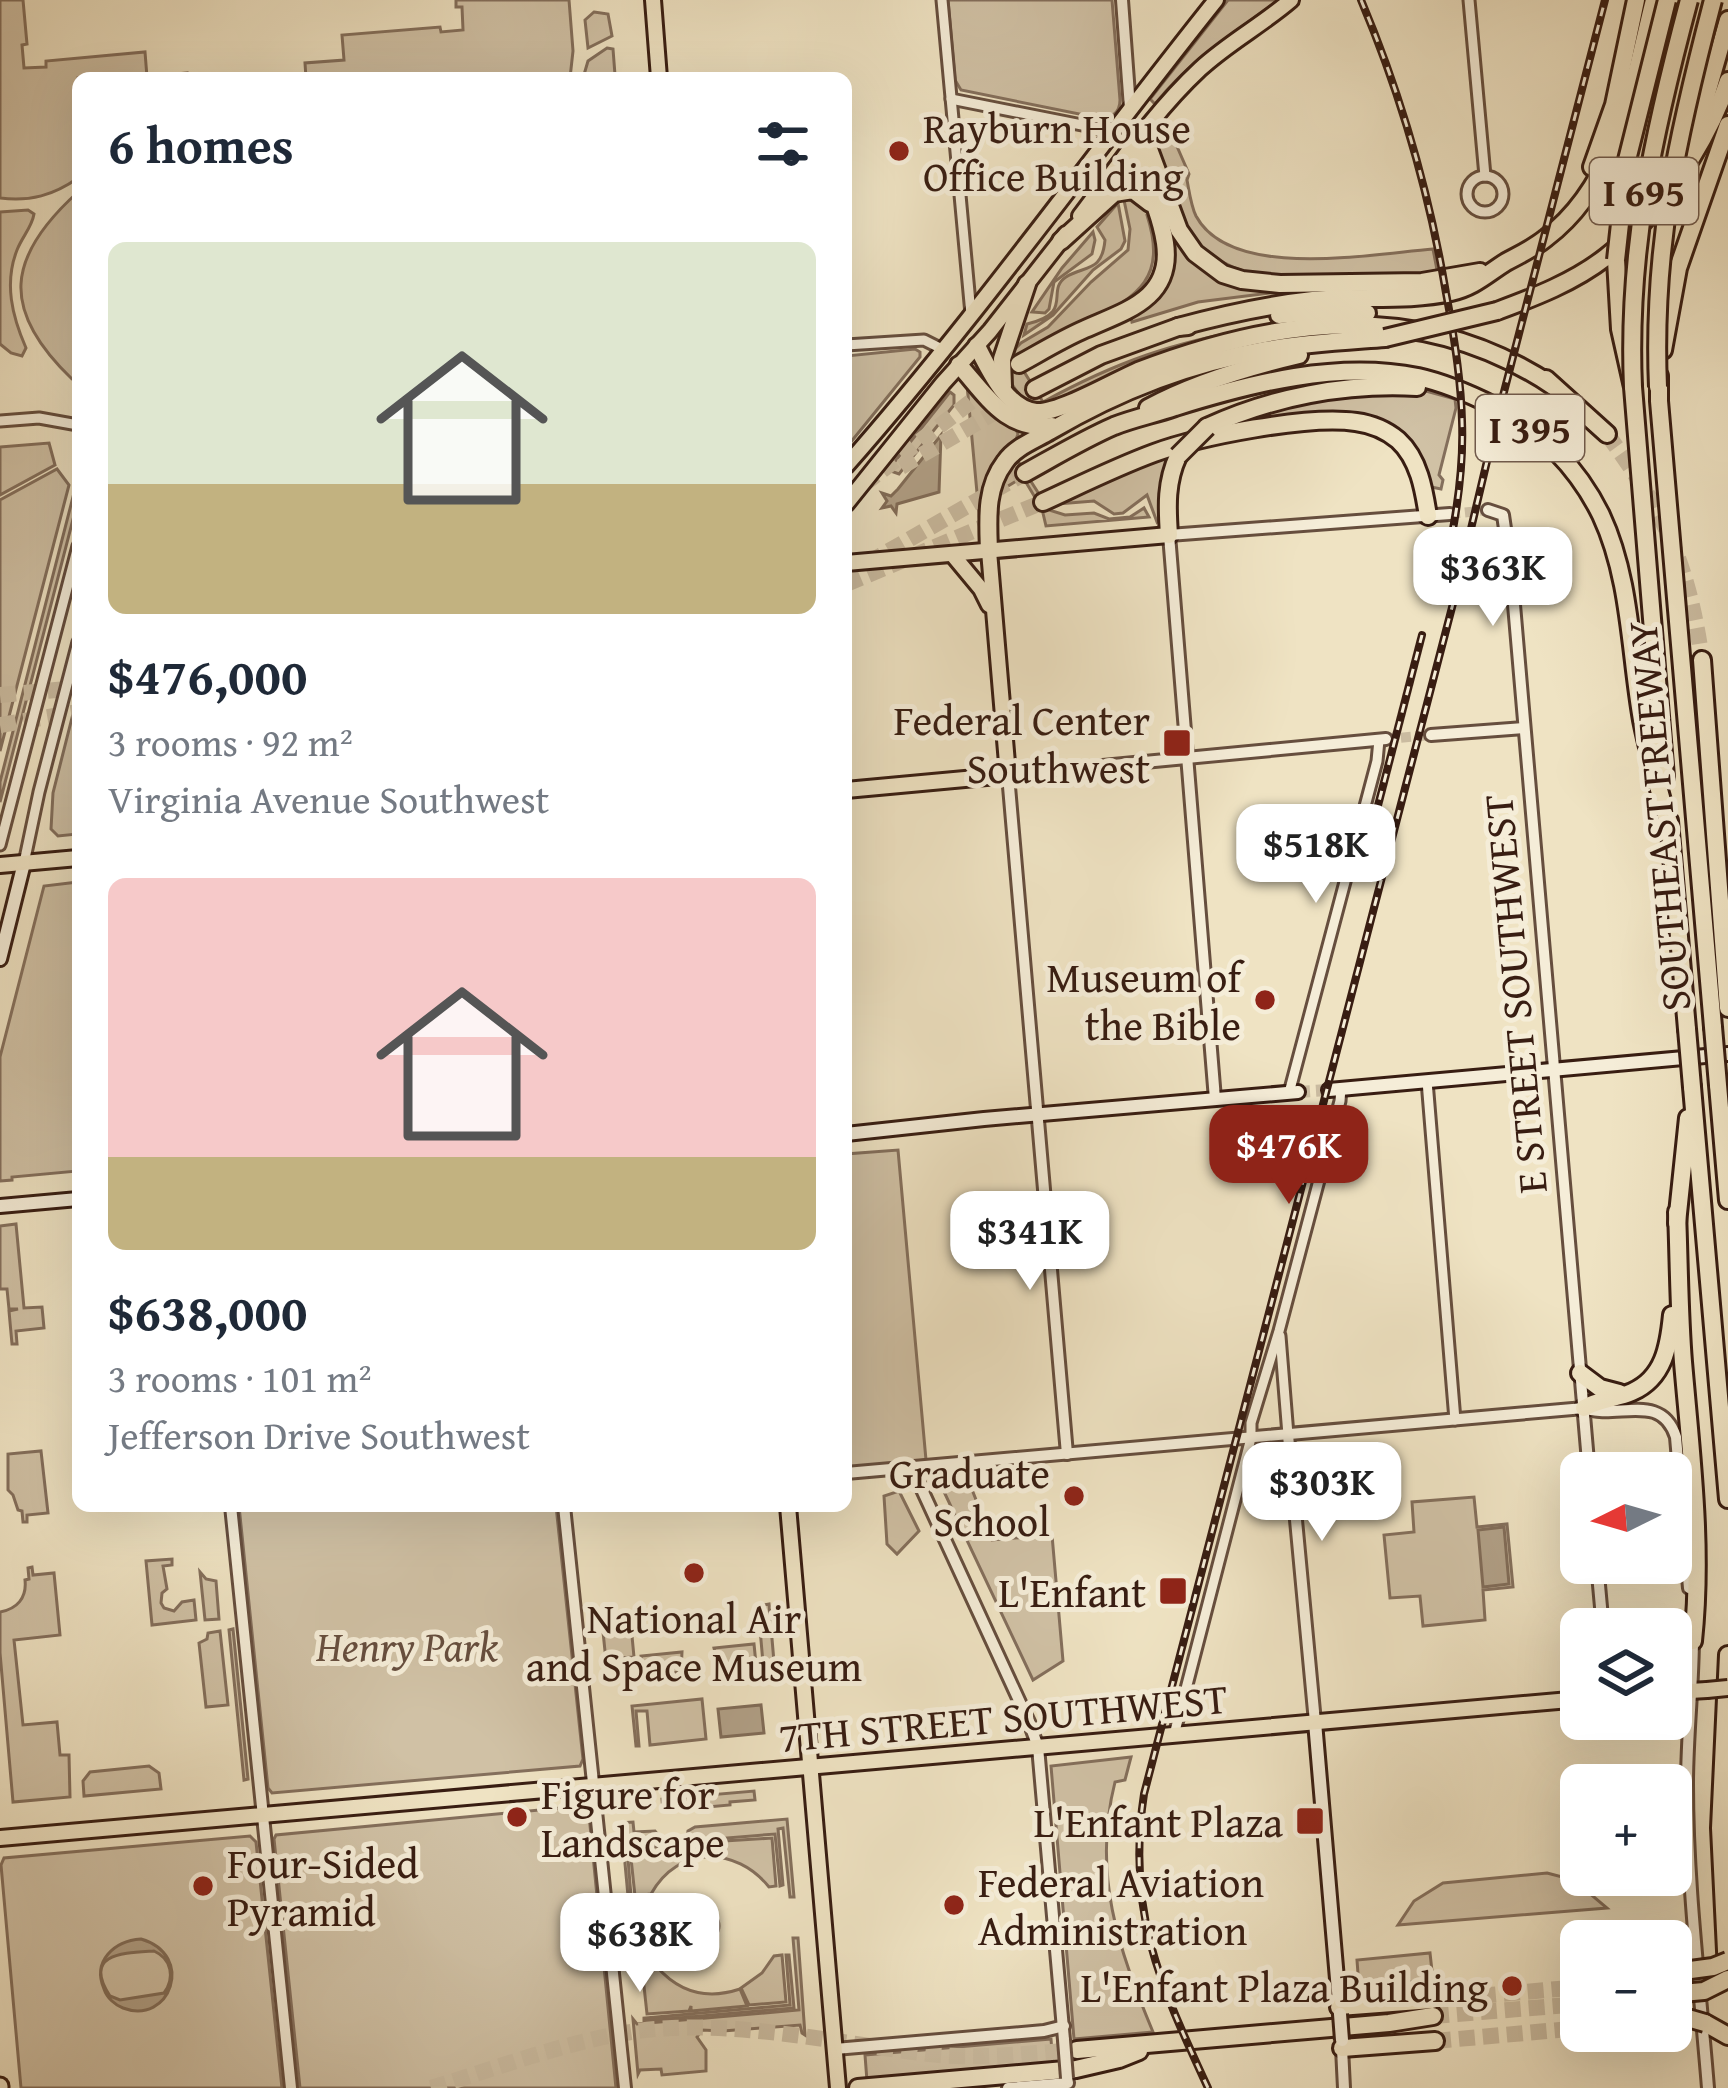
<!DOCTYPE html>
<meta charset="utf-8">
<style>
body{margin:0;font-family:"Gentium Book Plus",serif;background:#f6f6f7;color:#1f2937;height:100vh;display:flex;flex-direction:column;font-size:45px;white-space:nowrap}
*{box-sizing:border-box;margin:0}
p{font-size:39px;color:#747a83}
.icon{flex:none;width:66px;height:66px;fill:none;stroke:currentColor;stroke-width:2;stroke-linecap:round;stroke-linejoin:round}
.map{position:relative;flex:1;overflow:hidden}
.sheet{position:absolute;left:72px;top:72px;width:780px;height:1440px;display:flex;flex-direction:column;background:#fff;border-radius:18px;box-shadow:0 12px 48px #0002}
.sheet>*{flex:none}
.needle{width:78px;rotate:265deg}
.fabs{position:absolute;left:1560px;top:1452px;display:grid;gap:24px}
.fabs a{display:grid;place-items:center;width:132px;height:132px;border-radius:18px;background:#fff;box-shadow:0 12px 48px #0002;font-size:60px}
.price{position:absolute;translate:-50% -102px;padding:0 27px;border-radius:24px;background:#fff;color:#222;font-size:39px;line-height:78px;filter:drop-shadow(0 3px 6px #0008)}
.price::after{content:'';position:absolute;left:50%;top:72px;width:36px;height:27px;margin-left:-18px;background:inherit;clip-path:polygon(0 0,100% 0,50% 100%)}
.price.on{background:#8f2418;color:#fff}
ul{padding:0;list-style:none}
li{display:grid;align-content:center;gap:24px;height:636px;padding:0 36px}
li span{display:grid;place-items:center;height:372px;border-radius:18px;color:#555}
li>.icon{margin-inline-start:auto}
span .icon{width:216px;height:216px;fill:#fffc;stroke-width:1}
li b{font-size:51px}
h2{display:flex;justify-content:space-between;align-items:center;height:144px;padding:0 36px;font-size:51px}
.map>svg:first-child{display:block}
</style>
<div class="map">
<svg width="1728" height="2088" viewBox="0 0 1728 2088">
<rect width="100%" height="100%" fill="#efe3c3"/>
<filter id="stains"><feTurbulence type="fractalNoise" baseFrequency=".00167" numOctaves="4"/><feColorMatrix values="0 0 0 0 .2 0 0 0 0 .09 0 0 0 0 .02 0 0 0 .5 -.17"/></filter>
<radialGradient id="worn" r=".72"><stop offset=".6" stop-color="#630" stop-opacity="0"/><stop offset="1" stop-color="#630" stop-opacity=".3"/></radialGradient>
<g fill="#d0c1a5" stroke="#846f5c" stroke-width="3">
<path d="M0 0H23L27 44 22 45 24 68 46 67V61L145 52 147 77 187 73V78H78V178C54 195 30 202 0 198Z"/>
<path d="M456 0H569L573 51 570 78H306L305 63 344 60 342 35 440 27 441 32 463 30 462 7H456Z"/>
<path d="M948 0H1112L1120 100C1120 113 1111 119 1099 118L961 90 955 80Z"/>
<path d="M1228 0H1278C1231 36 1194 56 1155 104L1150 99Z"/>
<path d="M594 12 608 14 612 36 588 48 585 20Z"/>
<path d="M607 48 613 49 615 75 583 78 588 61Z"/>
<path d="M1172 135 1189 174 1187 180C1189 190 1191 206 1196 216 1231 281 1370 254 1433 249L1438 275H1258C1182 258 1180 210 1156 145Z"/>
<path d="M78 192V378L72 379C0 310 6 257 78 192Z"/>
<path d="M1126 194 1146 207 1149 213 1147 215C1168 281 1136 296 1085 325 1063 337 1040 349 1018 362L1043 402C1116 362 1174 342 1256 328L1132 367 1053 403H1034L1020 396 1009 380V366L1015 349 1021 343 1048 327 1091 282 1128 250 1130 229 1124 200Z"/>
<path d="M1118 203 1125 241 1121 249 1093 270 1053 315 1024 335 1027 324C1075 313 1045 291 1066 277 1085 265 1102 273 1105 240L1097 227Z"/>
<path d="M28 210 34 214C32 227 22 237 17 250 4 283 12 316 26 348L22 356 11 353 0 344V212Z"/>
<path d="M1169 226 1177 242 1189 256 1287 291 1198 302 1132 322 1131 317 1145 308Z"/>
<path d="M1093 232 1095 240 1092 254 1054 282 1049 309 1045 313 1032 312 1062 268Z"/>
<path d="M915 349 920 352V357L846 448V356Z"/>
<path d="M967 385 1015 427 1018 434 985 525H980Z"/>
<path d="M1399 389 1426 391 1455 399 1456 408 1439 475 1443 480 1441 489 1431 487C1407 381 1307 414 1228 427L1278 407Z"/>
<path d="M950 392 954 395V405L899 474 888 470Z"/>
<path d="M49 443 55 465 0 495V447Z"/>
<path d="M1170 453 1161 482V518L1157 522 1147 495 1123 513 1114 514 1094 501 1057 504 1049 510 1065 515 1094 513 1109 519 1130 517 1144 508 1149 517 1046 526 1042 509 1021 474 1016 476 1018 480 1003 489 999 484 1016 458 1046 505Z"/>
<path d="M57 469 69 485 0 751V500Z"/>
<path d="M78 492V500L0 802V782L74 493Z"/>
<path d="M78 694V834L58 836 51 829 53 793Z"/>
<path d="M78 882V1171L12 1177V1180L0 1181V1057L44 886Z"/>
<path d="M898 1150 926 1460 846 1468V1154Z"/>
<path d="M16 1224 24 1308 42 1307 44 1328 16 1331 17 1344H12L9 1311 18 1309H9L7 1289H0V1226Z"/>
<path d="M41 1451 48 1513 27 1515V1522H23L22 1511 18 1510 13 1495 8 1490V1454Z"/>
<path d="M1271 1455 1276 1501 1249 1502 1261 1456Z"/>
<path d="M967 1477 992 1540 1052 1535 1063 1661 1033 1680 938 1479Z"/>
<path d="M899 1491 919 1531 897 1554 887 1544 884 1496Z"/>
<path d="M1474 1497 1477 1527 1507 1524 1513 1587 1483 1590 1485 1620 1423 1626 1420 1596 1390 1598 1384 1535 1414 1532 1412 1502Z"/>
<path d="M239 1506H556L583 1759 580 1766 272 1793 268 1788Z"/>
<path d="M172 1559V1565L163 1566 167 1589 162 1593 161 1603 164 1608 174 1611 182 1602 194 1600 196 1620 152 1625 146 1561Z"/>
<path d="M32 1567 33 1575 54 1573 60 1635 14 1640 23 1725 57 1722 60 1755H69L70 1797 13 1802 0 1653V1612C17 1609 27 1598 25 1580L29 1579 28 1568Z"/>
<path d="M200 1572 206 1579 216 1581 219 1619 205 1620Z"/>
<path d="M769 1604 774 1662 763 1663 758 1606Z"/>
<path d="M630 1615 634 1657 620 1658 621 1679 608 1680 602 1622 614 1621V1617Z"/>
<path d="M233 1629 248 1779 244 1780 229 1630Z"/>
<path d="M220 1631 228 1705 206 1707 199 1643 207 1639 208 1633Z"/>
<path d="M754 1644 756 1664 719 1668 714 1648Z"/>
<path d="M682 1652 681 1672 643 1676 641 1656Z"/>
<path d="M702 1699 706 1739 650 1745 647 1711H636L639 1746H636L632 1706Z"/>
<path d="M1131 1757 1125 1780 1115 1782C1092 1873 1118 1948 1153 2032L1074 2039 1051 1766Z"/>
<path d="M149 1766 159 1773 161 1789 84 1796 83 1781 90 1772Z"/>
<path d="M754 1791 755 1800 730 1802V1805L663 1811 662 1799Z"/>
<path d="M581 1806 589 1815 616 2088H300L274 1839 276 1835Z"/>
<path d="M787 1819 794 1897H790L783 1828 778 1829 783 1885 780 1886 775 1834 627 1846 631 1896H628L623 1842H617L620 1823 633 1822 634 1832 655 1831 662 1840 687 1837 688 1831 695 1827Z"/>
<path d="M250 1836 256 1842 282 2088H21L1 1865 4 1858Z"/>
<path d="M772 1838 776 1886 769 1887C736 1846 678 1845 651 1894L635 1896 630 1849 722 1841 723 1848 724 1841Z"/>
<path d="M1547 1873 1574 1880 1607 1908 1398 1925 1414 1901 1443 1883Z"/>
<path d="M793 1938H798L805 2035 802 2033 800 2025 723 2031 702 2030 697 2037 706 2050V2071L662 2075 661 2069 640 2070 638 2074 633 2019 637 2024 799 2010Z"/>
<path d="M1430 1953 1433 1980 1359 1987 1357 1960Z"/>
<path d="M782 1955 786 2002 749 2005 741 1988 762 1973 774 1956Z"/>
<path d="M786 1955H789L794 2008 644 2021V2018L790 2005Z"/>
<path d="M657 1967C679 1992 707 2000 740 1989L747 2006 691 2011V2006L689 2011 647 2014 642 1968Z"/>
<path d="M1051 2039 1053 2065 867 2081 865 2055Z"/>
</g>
<g fill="#b1a087" stroke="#816c58" stroke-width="3" fill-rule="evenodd">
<path d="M941 435 939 492 897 504 896 513 891 506 882 508 887 501 882 493 891 496 898 489Z"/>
<path d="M1504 1527 1509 1584 1483 1587 1478 1530Z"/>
<path d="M761 1705 764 1733 721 1737 718 1709Z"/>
<circle cx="704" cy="1926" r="15"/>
<path d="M141 1939C196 1955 170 2026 123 2008 115 2005 107 1998 104 1989 92 1961 114 1941 141 1939ZM154 1951C172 1959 175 1978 164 1993L120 2000 110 1996C82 1953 124 1953 154 1951Z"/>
</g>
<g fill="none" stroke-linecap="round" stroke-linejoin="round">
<g stroke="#cabba0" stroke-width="10" stroke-dasharray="10 5" stroke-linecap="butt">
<path d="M1450 514 1488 510"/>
<path d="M1386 739 1431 735"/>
</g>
<path stroke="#cabba0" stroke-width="12" stroke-dasharray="12 6" stroke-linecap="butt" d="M1298 1092 1329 1090"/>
<g stroke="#cabba0" stroke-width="16" stroke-dasharray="16 8" stroke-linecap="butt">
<path d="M1607 434C1665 513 1688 563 1702 660"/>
<path d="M901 467 1035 389"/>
<path d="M863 485 990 387"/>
<path d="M868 563 1025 473"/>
<path d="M846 584 1043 502"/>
<path d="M0 695 78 688"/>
<path d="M0 725 78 712"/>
<path d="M1432 2000 1581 1987"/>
<path d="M1433 2016 1581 2004"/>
<path d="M1435 2041 1581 2028"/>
<path d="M431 2088C508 2065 592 2031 672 2028 762 2024 850 2046 939 2055 985 2059 1032 2053 1077 2050"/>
</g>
<defs>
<g id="minor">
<path d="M942 0 971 314"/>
<path d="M1469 0 1485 176"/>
<path d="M951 99 1112 131"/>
<circle cx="1485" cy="194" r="18"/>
<path d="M846 345 924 340 942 349"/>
<path d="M0 421 39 418 78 425"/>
<path d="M0 845 78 546"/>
<path d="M24 863 39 792 78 642"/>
<path d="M1427 1081 1455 1420"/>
<path d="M1289 1093 1377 761 1379 740"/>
<path d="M1280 1336 1288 1435"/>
<path d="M1174 1735 1251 1438V1423L1279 1331 1340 1101 1341 1088"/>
</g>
<g id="tertiary">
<path d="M1122 0 1130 108"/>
<path d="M1488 510 1503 515 1511 570 1589 1473"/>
<path d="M1431 735 1524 728"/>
<path d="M1215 1099 1169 535 1450 514"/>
<path d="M1288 1435 1315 1722"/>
<path d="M1067 1454 1008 775 1386 739"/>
<path d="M912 1468 1029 1722 1038 1747 1064 2040"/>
<path d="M846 1473 1584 1408C1617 1420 1661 1391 1676 1437L1689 1588"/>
<path d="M231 1506 291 2088"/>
<path d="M564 1506 625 2088"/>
<path d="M1597 1563 1603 1629"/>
<path d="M1693 1636C1693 1685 1687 1735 1687 1784 1687 1886 1700 1987 1708 2088"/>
<path d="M1342 2048 1344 2088"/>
<path d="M835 2049 1044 2031 1064 2026"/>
<path d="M1008 2088 1068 2083 1067 2078"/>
</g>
<g id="secondary">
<path d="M0 959 24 863"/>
<path d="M1329 1090 1728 1054"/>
<path d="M846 1134 984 1119 1298 1092"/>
<path d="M0 1206 78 1199"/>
<path d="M1315 1722 1340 2014"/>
</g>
<g id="primary">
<path d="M653 0 659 78"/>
<path d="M1080 216C1118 166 1154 112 1200 69 1228 43 1262 25 1291 0"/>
<path d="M846 466C977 317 1092 155 1216 0"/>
<path d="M846 504 943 383 990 331 1066 234"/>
<path d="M952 554 981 589 989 605"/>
<path d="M846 563 1169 535"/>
<path d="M846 790 1008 775 989 551"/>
<path d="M0 865 78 858"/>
<path d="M788 1506 838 2088"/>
<path d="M1671 1684H1679L1690 1691"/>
<path d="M1671 1700 1690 1691 1707 1690"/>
<path d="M0 1838 1581 1699"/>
</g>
<path id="trunk" d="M0 2086V2088"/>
<g id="motorway">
<path d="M1143 133 1179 230 1195 253 1223 274 1242 280 1280 284 1422 282 1480 272"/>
<path d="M1693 142 1728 20"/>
<path d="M1592 167 1614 105 1636 0"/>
<path d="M1061 241 1114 193 1133 190 1150 203"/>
<path d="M1616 260 1620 329 1633 387 1665 777"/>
<path d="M1497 311C1535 297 1574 282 1606 257 1659 215 1707 144 1728 81"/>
<path d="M1279 315 1315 312 1367 313"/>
<path d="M1178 327C1222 315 1267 305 1313 300 1358 295 1406 302 1451 292 1474 287 1487 274 1506 262 1519 255 1534 248 1546 238 1619 183 1633 83 1654 0"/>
<path d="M977 346C989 370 1007 409 1036 412 1058 414 1115 381 1138 371 1279 317 1421 298 1553 386"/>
<path d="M1663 350 1678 268 1728 125"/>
<path d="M1019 364C1041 352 1062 339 1085 329 1125 311 1173 299 1165 243 1160 210 1143 177 1132 146"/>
<path d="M959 365C987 396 1005 430 1052 426"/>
<path d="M1659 376V401L1713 1027"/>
<path d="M1546 379 1607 434"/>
<path d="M1003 386 1002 359 1027 284"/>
<path d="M1035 389 1101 355 1178 327 1188 326"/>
<path d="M1148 408C1194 383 1248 367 1299 355"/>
<path d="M1207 427C1272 397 1345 383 1417 387"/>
<path d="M1025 473C1054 457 1084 439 1114 426 1134 418 1155 414 1175 407 1252 383 1337 361 1418 377 1445 383 1470 394 1494 406 1541 430 1578 468 1601 515 1631 579 1630 652 1642 720 1649 756 1660 792 1669 827"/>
<path d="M1043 502C1080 485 1116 467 1154 453 1200 436 1308 415 1356 422 1371 424 1386 430 1398 440 1419 459 1424 490 1428 516"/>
<path d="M1169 535C1167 506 1166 482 1178 456"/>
<path d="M989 551C988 520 985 488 1005 462 1015 447 1035 440 1050 431 1116 392 1190 363 1266 350 1305 343 1346 341 1385 338"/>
<path d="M1702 660 1728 1008"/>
<path d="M1669 821 1687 1029"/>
<path d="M1718 1085 1728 1200"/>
<path d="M1692 1087 1728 1499"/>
<path d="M1677 1212C1679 1262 1679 1312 1683 1362 1691 1455 1703 1547 1693 1641"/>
<path d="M1677 1223 1688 1118"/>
<path d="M1580 1373 1600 1388 1619 1393"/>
<path d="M1584 1408C1599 1399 1616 1399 1632 1392 1664 1378 1669 1346 1672 1315"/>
<path d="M1727 1971 1720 1828 1728 1655"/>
<path d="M1339 2007 1432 2000"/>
<path d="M1705 2023 1728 2036"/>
<path d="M1342 2048 1435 2041"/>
<path d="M1077 2050 1389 2023 1433 2016"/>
<path d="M858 2088 1076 2069 1119 2059 1139 2051"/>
</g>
</defs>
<use href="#minor" stroke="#664e3e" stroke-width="15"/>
<use href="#tertiary" stroke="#664e3e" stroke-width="16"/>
<use href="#secondary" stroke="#381d12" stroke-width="18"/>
<use href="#primary" stroke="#381d12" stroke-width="20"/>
<use href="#trunk" stroke="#381d12" stroke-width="21"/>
<use href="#motorway" stroke="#381d12" stroke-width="22"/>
<use href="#minor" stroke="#f5edd8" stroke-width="9"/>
<use href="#tertiary" stroke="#f5edd8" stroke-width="10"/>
<use href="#secondary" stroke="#f5edd8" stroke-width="12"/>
<use href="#primary" stroke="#efe3c3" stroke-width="14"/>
<use href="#trunk" stroke="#efe3c3" stroke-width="15"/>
<use href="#motorway" stroke="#efe3c3" stroke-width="16"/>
<defs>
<g id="rail">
<path d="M1361 0C1401 95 1429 191 1446 293 1454 335 1461 378 1462 421 1464 471 1456 520 1445 568"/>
<path d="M1366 852 1422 635"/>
<path d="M1208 2088C1160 1984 1126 1912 1144 1794L1456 592 1497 419 1605 0"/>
</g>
</defs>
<use href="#rail" stroke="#381d12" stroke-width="8"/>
<use href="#rail" stroke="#f5edd8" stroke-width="3" stroke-dasharray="9" stroke-linecap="butt"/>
<defs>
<path id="tertiary-bridge" d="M1064 2040 1067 2078"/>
<path id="secondary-bridge" d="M1340 2014 1342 2040"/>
<path id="primary-bridge" d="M1707 1690 1728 1688"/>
<g id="motorway-bridge">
<path d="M1616 260 1627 160 1667 0"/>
<path d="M1385 338 1497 311"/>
<path d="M1633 387C1627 250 1654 131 1689 0"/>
<path d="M1658 387C1652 246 1678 134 1713 0"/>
<path d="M1178 456 1207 427"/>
<path d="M1713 1027 1718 1085"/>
<path d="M1687 1029 1692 1087"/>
<path d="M1683 1971 1713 1967 1728 1961"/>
<path d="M1671 1994 1704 1991 1728 1979"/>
<path d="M1674 2014 1705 2023"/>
</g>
</defs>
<use href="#tertiary-bridge" stroke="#664e3e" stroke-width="16" stroke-linecap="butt"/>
<use href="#secondary-bridge" stroke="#381d12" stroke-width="18" stroke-linecap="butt"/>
<use href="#primary-bridge" stroke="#381d12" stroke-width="20" stroke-linecap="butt"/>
<use href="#motorway-bridge" stroke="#381d12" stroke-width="22" stroke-linecap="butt"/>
<use href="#tertiary-bridge" stroke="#f5edd8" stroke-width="10"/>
<use href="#secondary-bridge" stroke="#f5edd8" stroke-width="12"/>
<use href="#primary-bridge" stroke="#efe3c3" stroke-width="14"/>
<use href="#motorway-bridge" stroke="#efe3c3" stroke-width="16"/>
</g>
<g fill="#8f2418" stroke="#f5edd8" stroke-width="4.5">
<circle cx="899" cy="151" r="12"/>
<rect x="1162" y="728" width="30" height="30" rx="6"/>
<circle cx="1265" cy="1000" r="12"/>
<circle cx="1074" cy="1496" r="12"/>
<circle cx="694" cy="1573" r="12"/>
<rect x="1158" y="1576" width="30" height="30" rx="6"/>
<circle cx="517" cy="1817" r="12"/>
<rect x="1295" y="1806" width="30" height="30" rx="6"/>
<circle cx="203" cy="1886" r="12"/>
<circle cx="954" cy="1905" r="12"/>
<circle cx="1512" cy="1986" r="12"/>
</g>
<g text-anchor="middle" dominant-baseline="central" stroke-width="10" stroke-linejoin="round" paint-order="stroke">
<g fill="#f5edd8" stroke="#715b4d" stroke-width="3">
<rect x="1590" y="158" width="108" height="66" rx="9"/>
<rect x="1476" y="395" width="108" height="66" rx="9"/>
</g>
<g font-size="39" font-weight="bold" fill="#381d12">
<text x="1644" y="191">I 695</text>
<text x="1530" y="428">I 395</text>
</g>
<g font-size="42" fill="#381d12" stroke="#f5edd8" text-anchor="end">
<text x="923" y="127" text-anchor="start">Rayburn House<tspan x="923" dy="48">Office Building</tspan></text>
<text x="1150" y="719">Federal Center<tspan x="1150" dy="48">Southwest</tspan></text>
<text x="1241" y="976">Museum of<tspan x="1241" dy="48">the Bible</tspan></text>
<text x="1050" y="1472">Graduate<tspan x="1050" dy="48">School</tspan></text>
<text x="1146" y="1591">L'Enfant</text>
<text x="694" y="1617" text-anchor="middle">National Air<tspan x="694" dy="48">and Space Museum</tspan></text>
<text x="541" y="1793" text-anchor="start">Figure for<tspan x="541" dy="48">Landscape</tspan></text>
<text x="1283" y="1821">L'Enfant Plaza</text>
<text x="227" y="1862" text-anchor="start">Four-Sided<tspan x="227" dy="48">Pyramid</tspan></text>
<text x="978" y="1881" text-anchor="start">Federal Aviation<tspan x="978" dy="48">Administration</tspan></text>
<text x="1488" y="1986">L'Enfant Plaza Building</text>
</g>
<g font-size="42" fill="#381d12" stroke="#f5edd8">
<text transform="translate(1658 816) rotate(-95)">SOUTHEAST FREEWAY</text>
<text transform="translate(1514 994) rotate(-95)">E STREET SOUTHWEST</text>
<text transform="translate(1003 1717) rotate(-5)">7TH STREET SOUTHWEST</text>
</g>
<g font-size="42" font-style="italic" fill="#664e3e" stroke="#f5edd8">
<text x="407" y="1645">Henry Park</text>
</g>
</g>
<rect width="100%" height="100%" filter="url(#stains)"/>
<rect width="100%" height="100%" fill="url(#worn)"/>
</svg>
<div class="fabs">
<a><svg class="needle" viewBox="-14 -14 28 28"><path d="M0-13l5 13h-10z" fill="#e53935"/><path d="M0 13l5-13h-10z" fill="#747a83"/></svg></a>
<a><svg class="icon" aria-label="layers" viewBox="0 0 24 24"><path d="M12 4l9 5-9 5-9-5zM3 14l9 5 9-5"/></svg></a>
<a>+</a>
<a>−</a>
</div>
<b class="price" style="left:1493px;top:629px">$363K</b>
<b class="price" style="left:1316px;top:906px">$518K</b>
<b class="price on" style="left:1289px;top:1207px">$476K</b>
<b class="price" style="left:1030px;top:1293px">$341K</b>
<b class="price" style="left:1322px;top:1544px">$303K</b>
<b class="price" style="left:640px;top:1995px">$638K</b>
<section class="sheet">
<h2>6 homes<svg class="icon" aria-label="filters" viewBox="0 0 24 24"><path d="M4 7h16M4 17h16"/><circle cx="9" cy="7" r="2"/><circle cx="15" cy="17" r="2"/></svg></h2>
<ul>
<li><span style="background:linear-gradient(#dfe7d0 65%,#c2b280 0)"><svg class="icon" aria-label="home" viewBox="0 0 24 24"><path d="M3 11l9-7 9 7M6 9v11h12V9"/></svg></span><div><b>$476,000</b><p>3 rooms · 92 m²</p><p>Virginia Avenue Southwest</p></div></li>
<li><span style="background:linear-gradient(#f6c9c9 75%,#c2b280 0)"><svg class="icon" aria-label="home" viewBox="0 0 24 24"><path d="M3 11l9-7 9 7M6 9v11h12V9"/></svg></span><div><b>$638,000</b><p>3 rooms · 101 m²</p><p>Jefferson Drive Southwest</p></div></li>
</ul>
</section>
</div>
